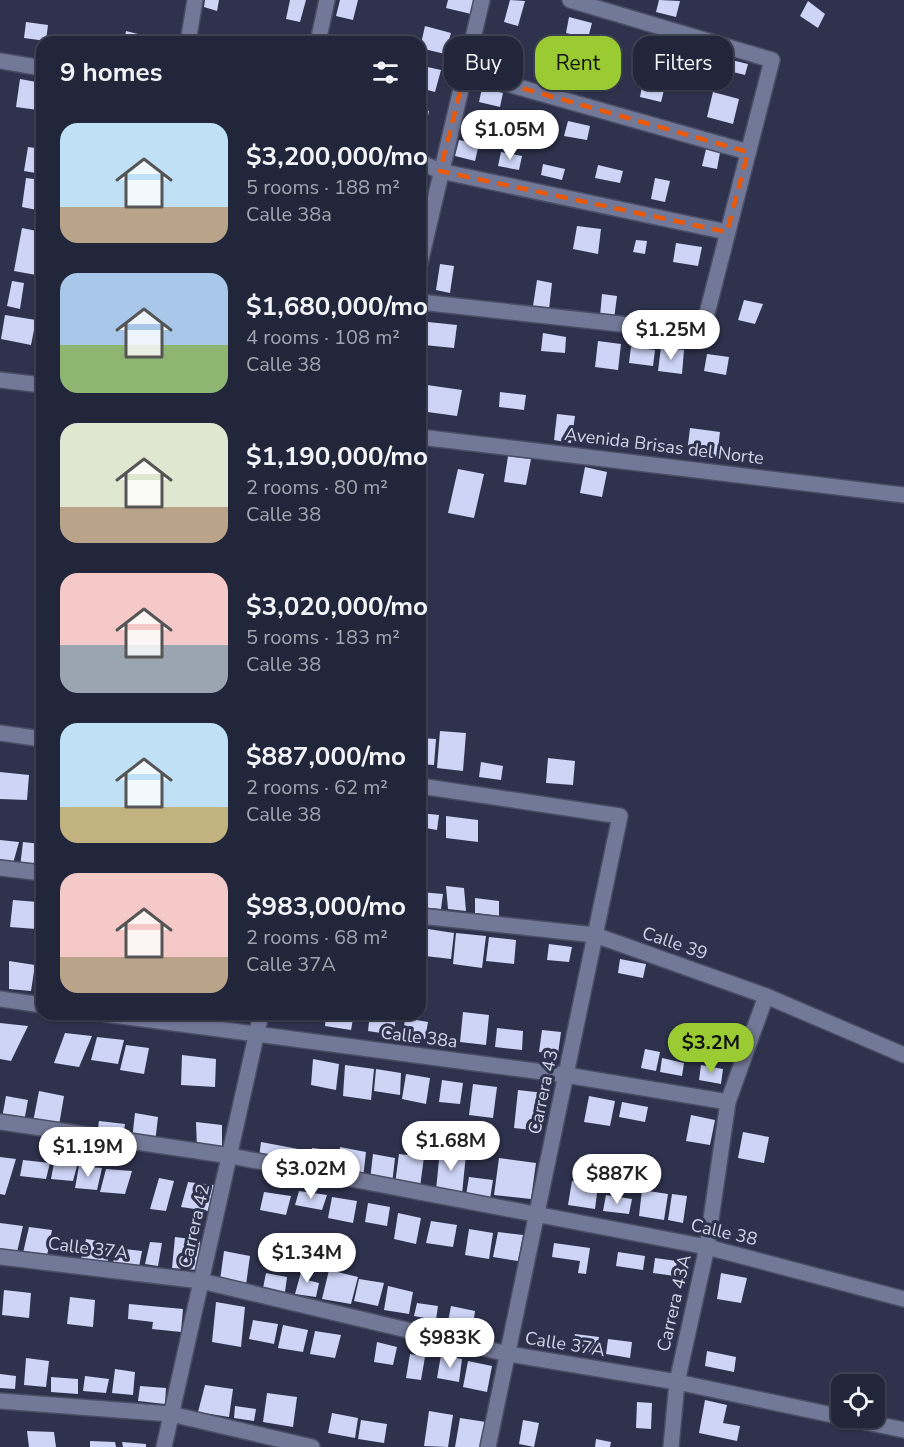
<!DOCTYPE html>
<meta charset="utf-8">
<style>
body{margin:0;font-family:"Nunito Sans",sans-serif;background:#2e3245;color:#f1f3f6;height:100vh;display:flex;flex-direction:column;font-size:22px;white-space:nowrap}
*{box-sizing:border-box;margin:0}
p{font-size:20px;color:#a2a5af}
.icon{flex:none;width:33px;height:33px;fill:none;stroke:currentColor;stroke-width:2;stroke-linecap:round;stroke-linejoin:round}
.map{position:relative;flex:1;overflow:hidden}
.details{position:absolute;left:36px;top:36px;width:390px;height:984px;display:flex;flex-direction:column;background:#22263a;border-radius:18px;box-shadow:0 2px 4px #0004,0 0 0 2px #3f4354}
.details>*{flex:none}
.hud{position:absolute;left:444px;top:36px;width:369px;height:54px;display:flex;gap:12px}
.buttons{position:absolute;left:831px;top:1374px;display:grid;gap:12px}
.buttons a{display:grid;place-items:center;width:54px;height:54px;border-radius:12px;background:#22263a;box-shadow:0 2px 4px #0004,0 0 0 2px #3f4354;font-size:30px}
.price{position:absolute;translate:-50% -51px;padding:0 14px;border-radius:21px;background:#fff;color:#222;font-size:20px;line-height:39px;filter:drop-shadow(0 2px 3px #0008)}
.price::after{content:'';position:absolute;left:50%;top:36px;width:18px;height:14px;margin-left:-9px;background:inherit;clip-path:polygon(0 0,100% 0,50% 100%)}
.price.current{background:#9bcb33;color:#111}
ul{padding:0;list-style:none}
li{display:flex;align-items:center;gap:18px;height:150px;padding:0 24px}
li span{display:grid;place-items:center;flex:none;width:168px;height:120px;border-radius:18px;color:#555}
li>.icon{margin-inline-start:auto}
span .icon{width:72px;height:72px;fill:#fffc;stroke-width:1}
li b{font-size:26px}
h2{display:flex;justify-content:space-between;align-items:center;height:72px;padding:0 24px;font-size:26px}
.pill{padding:0 21px;border-radius:18px;background:#22263a;box-shadow:0 2px 4px #0004,0 0 0 2px #3f4354;font-size:21px;line-height:54px}
.pill.current{background:#9bcb33;color:#111}
.map>svg:first-child{display:block}
</style>
<div class="map">
<svg width="904" height="1447" viewBox="0 0 904 1447">
<rect width="100%" height="100%" fill="#2e324d"/>
<g fill="#cdd4f6">
<path d="M205 0H219L217 11 204 7Z"/>
<path d="M290 0H306L300 22 286 19Z"/>
<path d="M340 0H358L353 20 336 16Z"/>
<path d="M448 0H475L471 14 446 8Z"/>
<path d="M510 0 525 1 518 26 504 22Z"/>
<path d="M659 0 680 1 676 17 656 12Z"/>
<path d="M808 1 825 14 818 28 800 16Z"/>
<path d="M569 17 592 23 588 38 566 33Z"/>
<path d="M26 22 48 25 46 41 24 38Z"/>
<path d="M425 26 451 33 445 54 420 48Z"/>
<path d="M126 31 154 38 153 42H124Z"/>
<path d="M647 39 666 44 662 62 642 57Z"/>
<path d="M495 57 511 61 507 77 491 73Z"/>
<path d="M723 58 748 64 745 75 721 69Z"/>
<path d="M423 66 441 70 435 92 420 88Z"/>
<path d="M20 79 42 83 38 110 16 107Z"/>
<path d="M643 81 665 86 661 102 640 97Z"/>
<path d="M482 88 503 93 500 107 479 102Z"/>
<path d="M713 92 739 99 733 124 707 117Z"/>
<path d="M420 109 429 111 426 125 420 123Z"/>
<path d="M568 121 590 126 587 140 564 136Z"/>
<path d="M459 140 479 144 475 161 455 156Z"/>
<path d="M707 145 721 147 717 169 702 166Z"/>
<path d="M28 147 42 149V174L24 171Z"/>
<path d="M501 152 522 156 519 170 498 166Z"/>
<path d="M543 164 565 169 562 180 541 175Z"/>
<path d="M598 165 623 171 620 183 595 178Z"/>
<path d="M26 178 42 180V211L22 207Z"/>
<path d="M655 178 670 181 665 202 651 199Z"/>
<path d="M577 226 601 229 598 254 573 249Z"/>
<path d="M22 228 42 232V276L14 271Z"/>
<path d="M636 240 647 241 645 254 633 252Z"/>
<path d="M676 243 702 247 698 266 673 262Z"/>
<path d="M440 264 454 266 450 293 436 290Z"/>
<path d="M537 280 552 283 549 309 533 306Z"/>
<path d="M12 281 24 283 20 309 7 306Z"/>
<path d="M602 294 617 296 614 319 600 316Z"/>
<path d="M744 300 763 304 755 324 738 320Z"/>
<path d="M5 315 36 320 31 345 1 339Z"/>
<path d="M428 322 457 325 454 348 424 345Z"/>
<path d="M543 333 566 337 565 353 541 351Z"/>
<path d="M598 341 621 344 618 370 595 367Z"/>
<path d="M631 347 655 350 653 366 629 363Z"/>
<path d="M661 347 684 350 682 374 658 371Z"/>
<path d="M707 354 729 357 726 375 704 371Z"/>
<path d="M420 384 462 390 457 416 420 411Z"/>
<path d="M500 392 526 395 524 410 499 407Z"/>
<path d="M557 414 575 416 571 443 554 440Z"/>
<path d="M690 428 720 432 717 457 687 453Z"/>
<path d="M508 456 531 459 526 485 504 482Z"/>
<path d="M585 467 607 472 602 497 580 493Z"/>
<path d="M458 469 484 474 474 518 448 513Z"/>
<path d="M420 513 427 514 423 535H420Z"/>
<path d="M420 564 427 565 424 587 420 586Z"/>
<path d="M38 704 42 705V727L35 726Z"/>
<path d="M440 731 466 733 463 771 437 768Z"/>
<path d="M420 738 436 739 434 765 420 764Z"/>
<path d="M548 758 575 761 573 785 546 783Z"/>
<path d="M481 762 503 766 501 780 479 777Z"/>
<path d="M0 772 29 775 27 800 0 799Z"/>
<path d="M420 813 439 815 437 830 420 827Z"/>
<path d="M446 816 478 820V842L446 838Z"/>
<path d="M0 840 19 842 12 867 0 865Z"/>
<path d="M23 842 41 844 37 869 20 867Z"/>
<path d="M446 886 464 888 466 911 448 909Z"/>
<path d="M420 892 443 894 441 909 420 907Z"/>
<path d="M475 898 499 901V916L475 913Z"/>
<path d="M13 900 38 902 36 929 10 927Z"/>
<path d="M428 929 454 933 451 959 425 956Z"/>
<path d="M456 933 486 936 482 968 453 964Z"/>
<path d="M489 937 516 940 514 964 486 961Z"/>
<path d="M549 944 572 947 569 962 547 960Z"/>
<path d="M620 959 646 964 643 978 618 973Z"/>
<path d="M9 961 35 965 31 991 9 989Z"/>
<path d="M463 1012 489 1015 486 1045 460 1042Z"/>
<path d="M326 1014H354L351 1030 325 1026Z"/>
<path d="M370 1014H396L394 1035 368 1031Z"/>
<path d="M405 1018 428 1022 425 1039 403 1036Z"/>
<path d="M0 1023 28 1026 11 1061 0 1059Z"/>
<path d="M497 1028 523 1031 522 1050 495 1047Z"/>
<path d="M542 1030 561 1032 558 1054 539 1052Z"/>
<path d="M65 1033 92 1036 79 1067 54 1063Z"/>
<path d="M97 1037 124 1040 118 1064 91 1060Z"/>
<path d="M126 1045 149 1048 144 1074 120 1070Z"/>
<path d="M645 1049 660 1052 656 1071 641 1068Z"/>
<path d="M182 1055 216 1059 215 1087 181 1085Z"/>
<path d="M662 1058 684 1063 682 1076 660 1072Z"/>
<path d="M313 1059 339 1064 336 1090 311 1085Z"/>
<path d="M345 1065 374 1069 371 1100 343 1096Z"/>
<path d="M701 1065 723 1069 721 1084 699 1080Z"/>
<path d="M376 1069 401 1073 400 1095 374 1091Z"/>
<path d="M406 1074 430 1078 426 1104 402 1099Z"/>
<path d="M442 1080 463 1083 460 1104 439 1102Z"/>
<path d="M473 1084 497 1087 493 1118 469 1115Z"/>
<path d="M518 1090 544 1093 541 1131 514 1128Z"/>
<path d="M39 1091 64 1096 59 1125 33 1122Z"/>
<path d="M6 1096 28 1100 24 1122 2 1118Z"/>
<path d="M589 1096 615 1101 610 1126 584 1122Z"/>
<path d="M622 1102 648 1107 645 1122 619 1117Z"/>
<path d="M135 1113 158 1117 155 1143 132 1140Z"/>
<path d="M691 1115 715 1120 710 1145 686 1141Z"/>
<path d="M99 1121 125 1124 123 1138 97 1135Z"/>
<path d="M196 1122 222 1125V1152L197 1149Z"/>
<path d="M743 1132 769 1137 764 1163 738 1158Z"/>
<path d="M261 1142 309 1151 307 1166 259 1158Z"/>
<path d="M340 1147 366 1152 363 1178 337 1173Z"/>
<path d="M312 1148 338 1151 336 1173 310 1170Z"/>
<path d="M440 1150 466 1154 462 1194 436 1190Z"/>
<path d="M373 1154 395 1158 392 1184 370 1180Z"/>
<path d="M399 1154 424 1157 420 1187 395 1184Z"/>
<path d="M619 1154 634 1156 631 1180 615 1176Z"/>
<path d="M0 1157 16 1159 5 1195 0 1194Z"/>
<path d="M499 1158 536 1163 531 1199 494 1195Z"/>
<path d="M23 1160 50 1163 46 1179 20 1176Z"/>
<path d="M54 1163 77 1166 73 1181 51 1179Z"/>
<path d="M79 1166 102 1168 97 1190 75 1188Z"/>
<path d="M106 1169 132 1171 125 1194 100 1192Z"/>
<path d="M469 1177 493 1180 490 1199 466 1195Z"/>
<path d="M159 1178 174 1181 166 1211 150 1209Z"/>
<path d="M572 1181 598 1185 595 1209 568 1205Z"/>
<path d="M188 1182 214 1185 208 1211 181 1207Z"/>
<path d="M642 1190 668 1194 664 1220 639 1216Z"/>
<path d="M299 1191 327 1195 322 1210 295 1205Z"/>
<path d="M264 1192 291 1196 286 1215 260 1210Z"/>
<path d="M672 1194 687 1196 683 1223 668 1220Z"/>
<path d="M606 1195 632 1199 629 1214 603 1211Z"/>
<path d="M332 1197 357 1201 353 1223 328 1218Z"/>
<path d="M368 1203 390 1207 387 1226 365 1222Z"/>
<path d="M398 1213 421 1218 416 1244 394 1239Z"/>
<path d="M431 1221 457 1225 453 1247 426 1243Z"/>
<path d="M0 1223 23 1226 17 1252 0 1250Z"/>
<path d="M29 1227 52 1230 47 1256 23 1253Z"/>
<path d="M469 1229 493 1233 489 1259 465 1255Z"/>
<path d="M498 1232 523 1235 518 1261 493 1257Z"/>
<path d="M175 1237 200 1240 198 1270 172 1268Z"/>
<path d="M86 1239 113 1243 107 1263 81 1259Z"/>
<path d="M150 1242 162 1243 158 1266 145 1264Z"/>
<path d="M554 1243 590 1248 586 1274 578 1273 580 1261 552 1257Z"/>
<path d="M116 1248 142 1251 139 1267 113 1263Z"/>
<path d="M224 1251 250 1256 246 1285 220 1280Z"/>
<path d="M618 1252 645 1256 643 1270 616 1266Z"/>
<path d="M655 1258 677 1261 675 1276 653 1273Z"/>
<path d="M303 1265 310 1266 307 1280 319 1283 316 1297 295 1294Z"/>
<path d="M329 1270 358 1277 351 1304 322 1299Z"/>
<path d="M266 1273 287 1277 285 1292 263 1288Z"/>
<path d="M721 1273 747 1278 741 1303 717 1299Z"/>
<path d="M359 1279 384 1283 378 1306 354 1301Z"/>
<path d="M388 1286 413 1292 409 1314 384 1310Z"/>
<path d="M4 1290 31 1293 29 1318 2 1315Z"/>
<path d="M70 1297 95 1300 93 1327 67 1324Z"/>
<path d="M216 1302 245 1307 241 1347 212 1342Z"/>
<path d="M417 1303 438 1306 436 1320 414 1316Z"/>
<path d="M129 1304 183 1309 181 1332 152 1329 153 1322 128 1319Z"/>
<path d="M451 1306 475 1311 473 1326 448 1322Z"/>
<path d="M253 1320 278 1324 274 1344 249 1339Z"/>
<path d="M283 1325 308 1330 303 1352 278 1348Z"/>
<path d="M315 1331 341 1335 335 1358 310 1354Z"/>
<path d="M575 1334 599 1337 596 1353 573 1350Z"/>
<path d="M608 1339 632 1342 630 1358 606 1354Z"/>
<path d="M377 1342 397 1347 393 1365 374 1362Z"/>
<path d="M707 1351 736 1357 734 1372 705 1366Z"/>
<path d="M410 1354 425 1357 421 1380 406 1378Z"/>
<path d="M441 1355 462 1359 459 1382 437 1378Z"/>
<path d="M26 1358 49 1361 46 1387 24 1385Z"/>
<path d="M468 1361 492 1366 487 1392 463 1387Z"/>
<path d="M115 1369 135 1372 133 1395 112 1393Z"/>
<path d="M0 1374 16 1376 15 1389 0 1388Z"/>
<path d="M85 1376 109 1379 106 1393 83 1391Z"/>
<path d="M51 1377 78 1379V1394L51 1392Z"/>
<path d="M205 1385 233 1389 229 1417 198 1412Z"/>
<path d="M140 1386 166 1388 165 1404 138 1401Z"/>
<path d="M267 1393 297 1397 293 1427 263 1422Z"/>
<path d="M705 1400 727 1405 723 1423 740 1426 737 1441 699 1433Z"/>
<path d="M637 1402 652 1403 651 1429 636 1428Z"/>
<path d="M235 1406 256 1409 254 1421 234 1418Z"/>
<path d="M429 1411 453 1415 448 1447 424 1446Z"/>
<path d="M332 1413 358 1418 355 1438 328 1433Z"/>
<path d="M460 1418 486 1422 482 1447H455Z"/>
<path d="M361 1420 387 1424 384 1443 358 1439Z"/>
<path d="M523 1420 539 1423 534 1447 519 1444Z"/>
<path d="M27 1431 54 1432 56 1447H29Z"/>
<path d="M596 1439 611 1442 610 1447H595Z"/>
<path d="M90 1441 115 1442 116 1447H90Z"/>
<path d="M122 1442 146 1444V1447H123Z"/>
</g>
<g fill="none" stroke-linecap="round" stroke-linejoin="round">
<defs>
<g id="minor">
<path d="M188 42 195 0"/>
<path d="M318 42 327 0"/>
<path d="M0 61 42 68"/>
<path d="M465 72 748 152"/>
<path d="M420 162 440 171 727 232"/>
<path d="M420 263 482 0"/>
<path d="M420 302 702 333 772 60 570 0"/>
<path d="M0 380 42 385"/>
<path d="M420 437 904 495"/>
<path d="M0 733 42 739"/>
<path d="M420 786 620 816 488 1447"/>
<path d="M0 868 42 873"/>
<path d="M420 916 595 935 766 996 904 1055"/>
<path d="M0 999 42 1005"/>
<path d="M105 1014 566 1075 728 1102"/>
<path d="M0 1122 231 1156 707 1247 904 1299"/>
<path d="M0 1257 201 1281 508 1354 677 1382 842 1417"/>
<path d="M0 1401 171 1414 312 1447"/>
<path d="M846 1418 904 1430"/>
<path d="M164 1447 261 1014"/>
<path d="M671 1447 677 1382 707 1247 728 1102 766 996"/>
</g>
</defs>
<use href="#minor" stroke="#4a4d64" stroke-width="18"/>
<use href="#minor" stroke="#727897" stroke-width="15"/>
</g>
<path fill="none" stroke="#e8590c" stroke-width="4.5" stroke-dasharray="12 8" stroke-linejoin="round" d="M465 72 748 152 727 232 440 171Z"/>
<g text-anchor="middle" dominant-baseline="central" stroke-width="6" stroke-linejoin="round" paint-order="stroke">
<g font-size="18" fill="#d0d4e6" stroke="#2e324d">
<text transform="translate(664 446) rotate(7)">Avenida Brisas del Norte</text>
<text transform="translate(675 943) rotate(19)">Calle 39</text>
<text transform="translate(419 1037) rotate(7)">Calle 38a</text>
<text transform="translate(543 1092) rotate(-78)">Carrera 43</text>
<text transform="translate(194 1226) rotate(-77)">Carrera 42</text>
<text transform="translate(724 1232) rotate(13)">Calle 38</text>
<text transform="translate(88 1248) rotate(7)">Calle 37A</text>
<text transform="translate(674 1303) rotate(-77)">Carrera 43A</text>
<text transform="translate(565 1344) rotate(9)">Calle 37A</text>
</g>
</g>
</svg>
<div class="buttons">
<a><svg class="icon" aria-label="locate" viewBox="0 0 24 24"><circle cx="12" cy="12" r="6"/><path d="M12 2v4M12 18v4M2 12h4M18 12h4"/></svg></a>
</div>
<b class="price" style="left:510px;top:161px">$1.05M</b>
<b class="price" style="left:671px;top:361px">$1.25M</b>
<b class="price current" style="left:711px;top:1074px">$3.2M</b>
<b class="price" style="left:451px;top:1172px">$1.68M</b>
<b class="price" style="left:88px;top:1178px">$1.19M</b>
<b class="price" style="left:311px;top:1200px">$3.02M</b>
<b class="price" style="left:617px;top:1205px">$887K</b>
<b class="price" style="left:307px;top:1284px">$1.34M</b>
<b class="price" style="left:450px;top:1369px">$983K</b>
<div class="hud">
<a class="pill">Buy</a>
<a class="pill current">Rent</a>
<a class="pill">Filters</a>
</div>
<section class="details">
<h2>9 homes<svg class="icon" aria-label="filters" viewBox="0 0 24 24"><path d="M4 7h16M4 17h16"/><circle cx="9" cy="7" r="2"/><circle cx="15" cy="17" r="2"/></svg></h2>
<ul>
<li><span style="background:linear-gradient(#bfe0f5 70%,#b9a48a 0)"><svg class="icon" aria-label="home" viewBox="0 0 24 24"><path d="M3 11l9-7 9 7M6 9v11h12V9"/></svg></span><div><b>$3,200,000/mo</b><p>5 rooms · 188 m²</p><p>Calle 38a</p></div></li>
<li><span style="background:linear-gradient(#a9c7e8 60%,#8fb573 0)"><svg class="icon" aria-label="home" viewBox="0 0 24 24"><path d="M3 11l9-7 9 7M6 9v11h12V9"/></svg></span><div><b>$1,680,000/mo</b><p>4 rooms · 108 m²</p><p>Calle 38</p></div></li>
<li><span style="background:linear-gradient(#dfe7d0 70%,#b9a48a 0)"><svg class="icon" aria-label="home" viewBox="0 0 24 24"><path d="M3 11l9-7 9 7M6 9v11h12V9"/></svg></span><div><b>$1,190,000/mo</b><p>2 rooms · 80 m²</p><p>Calle 38</p></div></li>
<li><span style="background:linear-gradient(#f6c9c9 60%,#9aa5b1 0)"><svg class="icon" aria-label="home" viewBox="0 0 24 24"><path d="M3 11l9-7 9 7M6 9v11h12V9"/></svg></span><div><b>$3,020,000/mo</b><p>5 rooms · 183 m²</p><p>Calle 38</p></div></li>
<li><span style="background:linear-gradient(#bfe0f5 70%,#c2b280 0)"><svg class="icon" aria-label="home" viewBox="0 0 24 24"><path d="M3 11l9-7 9 7M6 9v11h12V9"/></svg></span><div><b>$887,000/mo</b><p>2 rooms · 62 m²</p><p>Calle 38</p></div></li>
<li><span style="background:linear-gradient(#f6c9c9 70%,#b9a48a 0)"><svg class="icon" aria-label="home" viewBox="0 0 24 24"><path d="M3 11l9-7 9 7M6 9v11h12V9"/></svg></span><div><b>$983,000/mo</b><p>2 rooms · 68 m²</p><p>Calle 37A</p></div></li>
</ul>
</section>
</div>
